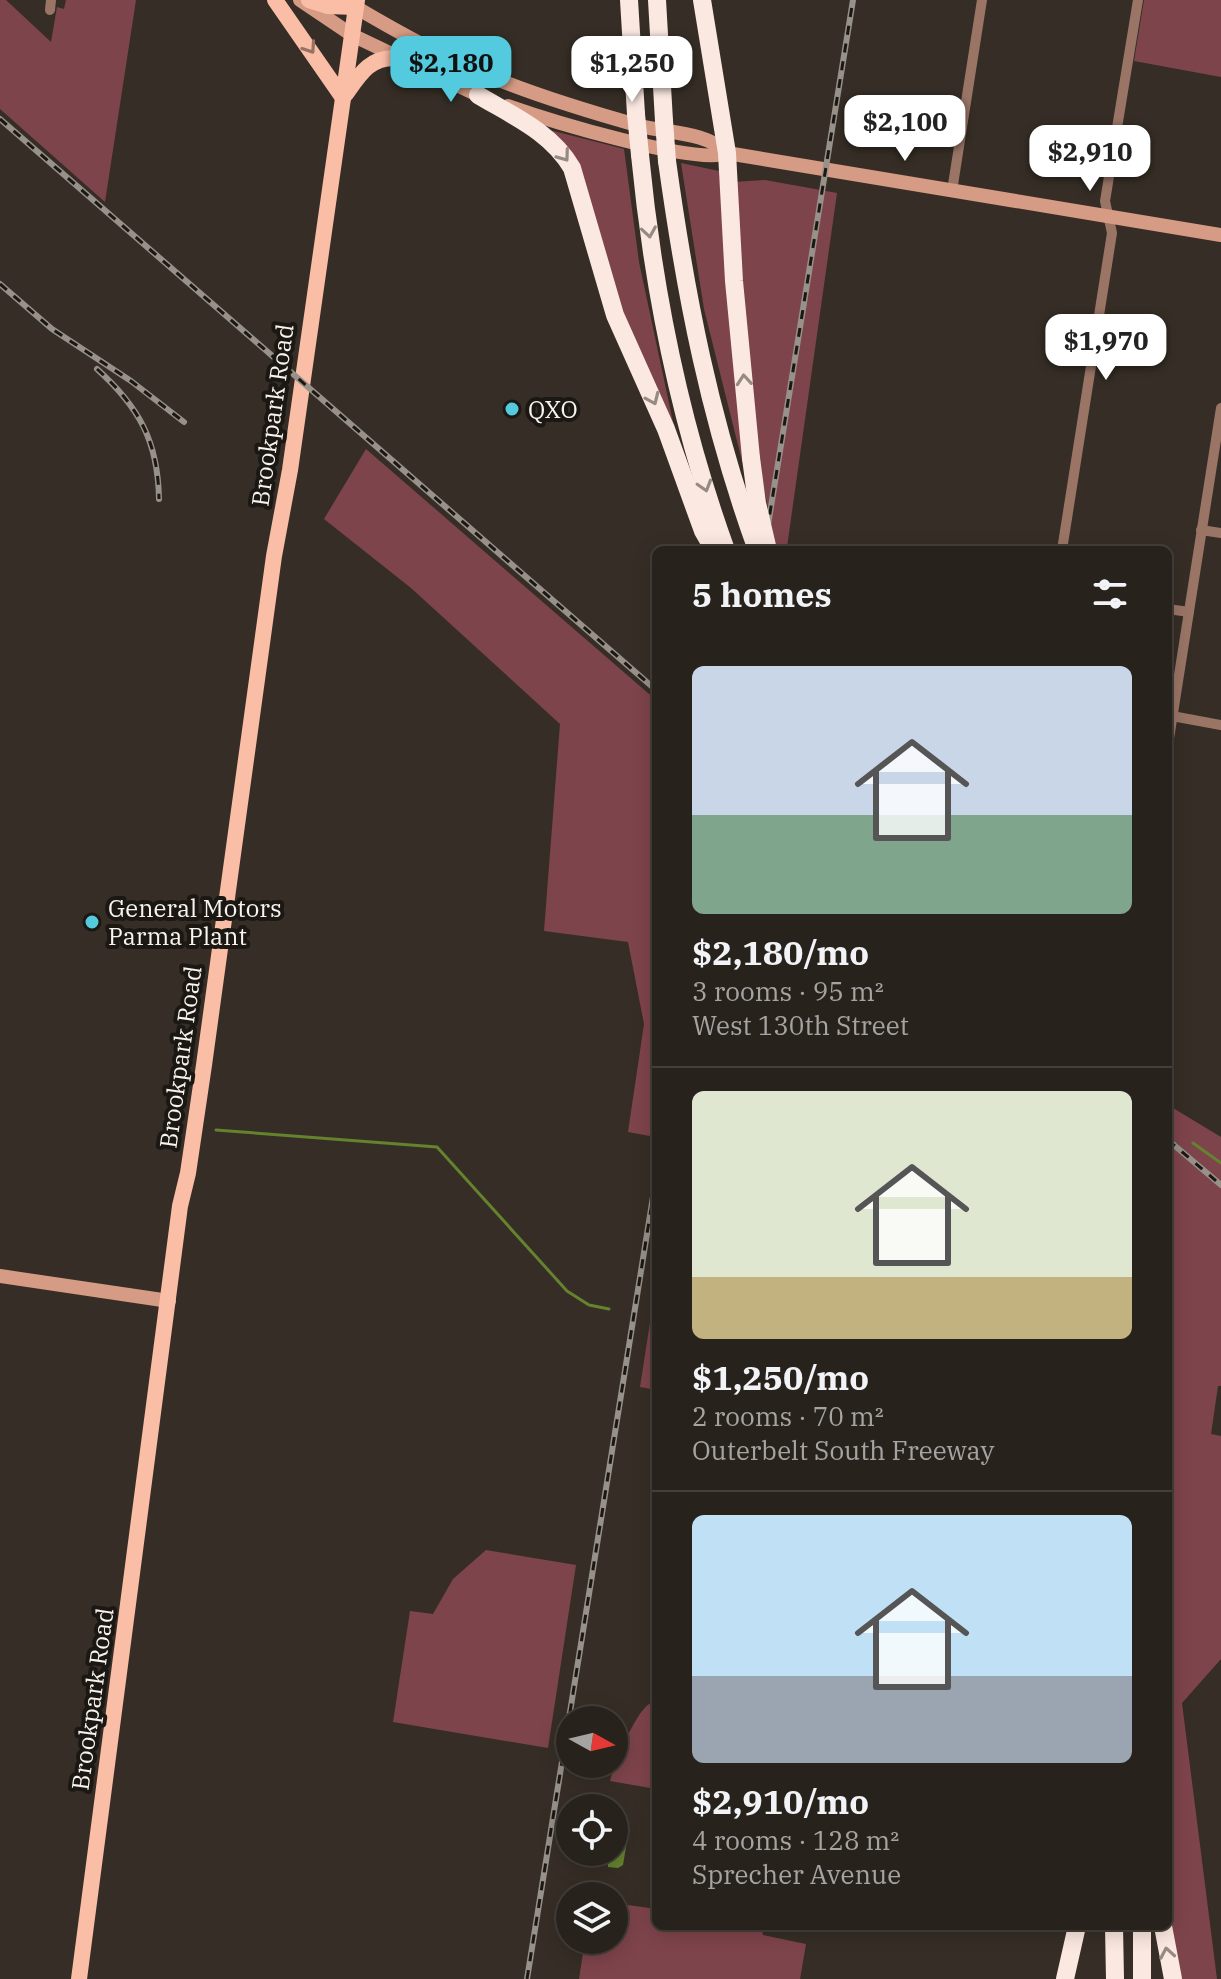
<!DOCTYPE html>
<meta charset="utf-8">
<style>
body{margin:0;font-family:"IBM Plex Serif",serif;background:#342f29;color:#f1f3f6;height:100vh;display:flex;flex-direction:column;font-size:30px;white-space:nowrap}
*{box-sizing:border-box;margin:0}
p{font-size:26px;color:#a5a4a3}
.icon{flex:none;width:44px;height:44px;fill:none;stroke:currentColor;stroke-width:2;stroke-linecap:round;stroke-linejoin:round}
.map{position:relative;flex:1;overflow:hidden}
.panel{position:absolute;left:652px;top:546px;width:520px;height:1384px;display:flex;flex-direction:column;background:#28221c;border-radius:12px;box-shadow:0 4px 20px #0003,0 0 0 2px #443f3b}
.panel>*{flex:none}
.needle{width:52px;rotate:98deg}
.fabs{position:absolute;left:556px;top:1706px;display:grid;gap:16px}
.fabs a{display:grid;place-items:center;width:72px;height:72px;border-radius:50%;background:#28221c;box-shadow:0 4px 20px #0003,0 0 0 2px #443f3b;font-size:40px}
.price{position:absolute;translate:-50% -68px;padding:0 18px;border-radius:16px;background:#fff;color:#222;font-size:26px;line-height:52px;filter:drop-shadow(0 2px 4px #0008)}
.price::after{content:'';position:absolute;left:50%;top:48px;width:24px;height:18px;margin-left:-12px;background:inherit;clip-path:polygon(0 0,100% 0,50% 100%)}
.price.on{background:#54cade;color:#111}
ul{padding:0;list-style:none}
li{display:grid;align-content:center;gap:16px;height:424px;padding:0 40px}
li+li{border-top:2px solid #443f3b}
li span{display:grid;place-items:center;height:248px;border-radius:12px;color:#555}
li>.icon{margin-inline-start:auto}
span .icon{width:144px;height:144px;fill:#fffc;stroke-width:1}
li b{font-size:34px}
h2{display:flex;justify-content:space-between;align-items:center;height:96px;padding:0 40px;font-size:34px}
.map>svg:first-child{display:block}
</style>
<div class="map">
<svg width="1221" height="1979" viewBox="0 0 1221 1979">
<rect width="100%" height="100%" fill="#362e26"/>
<g fill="#7e444b">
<path d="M0 0H6L51 42 57 7 64 9 66 0H136L105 202 0 109Z"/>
<path d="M1144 0H1221V77L1134 61Z"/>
<path d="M542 128 624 149 639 262 673 422 669 424 628 334 583 184Z"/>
<path d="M681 163 719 171 746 457 743 465 704 309Z"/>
<path d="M765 180 837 193 787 547 805 550H776L758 456 734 182Z"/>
<path d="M366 449 656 700V1098L650 1136 628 1132 644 1024 628 942 544 931 560 724 411 588 324 519Z"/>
<path d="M1168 1105 1221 1137V1386H1218L1211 1434 1221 1436V1659L1182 1703 1217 1979H1182L1171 1938 1168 1905Z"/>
<path d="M656 1284V1390L640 1387Z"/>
<path d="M486 1550 576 1565 548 1748 393 1722 410 1611 433 1614 453 1579Z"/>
<path d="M651 1703H656V1789L610 1781C614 1764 637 1708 651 1703Z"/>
<path d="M614 1903 656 1909V1926H761L763 1935 806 1944 800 1979H579L585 1940H614Z"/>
</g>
<path fill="#65822e" d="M619 1821 625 1824 627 1841 623 1865 618 1868 608 1867 607 1852H614V1823Z"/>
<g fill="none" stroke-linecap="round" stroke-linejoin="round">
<g stroke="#65822e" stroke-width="3">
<path d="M216 1130 437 1147 567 1291 589 1305 609 1309"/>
<path d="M1193 1143 1221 1163"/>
</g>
<g stroke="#9a7566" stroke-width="10">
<path d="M50 10 51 0"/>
<path d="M952 191 982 0"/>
<path d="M1201 530 1221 533"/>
<path d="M1062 550 1112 233 1105 201 1138 0"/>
<path d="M1168 609 1189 612"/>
<path d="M1172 716 1221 725"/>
<path d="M1168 745 1221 408"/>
</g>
<g stroke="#d69b84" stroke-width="14">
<path d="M300 0 352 35 484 98"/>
<path d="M347 2C392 29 440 56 489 76 537 96 590 112 640 126 667 133 707 132 727 153"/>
<path d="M508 106C545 119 696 166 727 153L1221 235"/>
<path d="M0 1276 169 1301"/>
</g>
<g stroke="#fabda5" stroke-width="16">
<path d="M275 0 343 98"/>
<path d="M309 0 328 6 355 7"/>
<path d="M346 94C360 74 370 57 396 58"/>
<path d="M79 1979 180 1206 188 1173 204 1065 274 556 290 470 357 0"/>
</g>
<g stroke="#fbe8e1" stroke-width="18">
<path d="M629 0 636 114"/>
<path d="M657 0 664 121"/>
<path d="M702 0 727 153 734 281 751 458"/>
<path d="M478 95C513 116 551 132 572 168L615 315 666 429 703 531 714 550"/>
<path d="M640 155C653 289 680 423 726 550"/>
<path d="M667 161C686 298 710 420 757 550"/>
<path d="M1114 1926 1115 1979"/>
<path d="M1142 1926V1979"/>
<path d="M1163 1926 1173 1979"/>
<path d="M1065 1979 1077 1926"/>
</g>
<defs>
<g id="rail">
<path d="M0 119 656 690"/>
<path d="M0 284 52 329 131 381 184 422"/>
<path d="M97 369C139 407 158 441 159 499"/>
<path d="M764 550 853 0"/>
<path d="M1168 1140 1221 1185"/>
<path d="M527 1979 656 1178"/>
</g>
</defs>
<use href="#rail" stroke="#97918a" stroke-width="6"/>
<use href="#rail" stroke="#1b1713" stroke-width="3" stroke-dasharray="9" stroke-linecap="butt"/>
<g stroke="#fbe8e1" stroke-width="18">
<path d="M636 114 640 155"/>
<path d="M664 121 667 161"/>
<path d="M751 458 757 503 768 550"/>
</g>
</g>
<defs><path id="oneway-chevron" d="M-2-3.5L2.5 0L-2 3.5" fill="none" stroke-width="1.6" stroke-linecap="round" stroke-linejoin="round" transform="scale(2)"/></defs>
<use stroke="#967263" href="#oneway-chevron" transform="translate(310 48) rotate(56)"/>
<g stroke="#968a84">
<use href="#oneway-chevron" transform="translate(564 156) rotate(54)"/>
<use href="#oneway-chevron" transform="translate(649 232) rotate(81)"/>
<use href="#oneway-chevron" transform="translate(744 380) rotate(-95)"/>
<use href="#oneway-chevron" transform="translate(653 399) rotate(66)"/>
<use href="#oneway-chevron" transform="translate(705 486) rotate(73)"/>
<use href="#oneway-chevron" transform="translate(1167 1953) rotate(-100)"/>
</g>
<g fill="#54cade" stroke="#1b1713" stroke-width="3">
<circle cx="512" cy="409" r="8"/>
<circle cx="92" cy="922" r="8"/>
</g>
<g text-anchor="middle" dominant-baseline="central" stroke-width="8" stroke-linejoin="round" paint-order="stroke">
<g font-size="24" fill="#f8f3ee" stroke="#1b1713" text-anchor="start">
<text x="528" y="409">QXO</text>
<text x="108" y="908">General Motors<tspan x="108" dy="28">Parma Plant</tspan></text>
</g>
<g font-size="24" fill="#f8f3ee" stroke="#1b1713">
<text transform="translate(272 415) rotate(-82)">Brookpark Road</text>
<text transform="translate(180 1057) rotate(-82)">Brookpark Road</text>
<text transform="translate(92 1699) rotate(-82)">Brookpark Road</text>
</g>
</g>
</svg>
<div class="fabs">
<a><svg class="needle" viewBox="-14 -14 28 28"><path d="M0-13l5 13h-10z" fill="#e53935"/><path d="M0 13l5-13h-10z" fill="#a5a4a3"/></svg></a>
<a><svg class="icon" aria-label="locate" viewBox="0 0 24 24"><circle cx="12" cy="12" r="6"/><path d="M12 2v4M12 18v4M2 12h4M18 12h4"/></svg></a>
<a><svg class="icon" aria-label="layers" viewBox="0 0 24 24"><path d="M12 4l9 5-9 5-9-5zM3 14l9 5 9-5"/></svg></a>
</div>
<b class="price on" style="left:451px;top:104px">$2,180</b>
<b class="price" style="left:632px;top:104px">$1,250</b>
<b class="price" style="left:905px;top:163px">$2,100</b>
<b class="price" style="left:1090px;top:193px">$2,910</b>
<b class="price" style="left:1106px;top:382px">$1,970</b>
<section class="panel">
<h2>5 homes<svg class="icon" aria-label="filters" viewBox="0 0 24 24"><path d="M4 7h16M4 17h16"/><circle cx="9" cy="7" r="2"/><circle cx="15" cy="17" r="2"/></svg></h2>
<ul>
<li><span style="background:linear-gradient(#c9d6e8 60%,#7fa58c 0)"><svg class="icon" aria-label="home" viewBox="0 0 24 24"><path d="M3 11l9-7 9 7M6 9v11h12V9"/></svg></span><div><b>$2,180/mo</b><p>3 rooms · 95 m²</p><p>West 130th Street</p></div></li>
<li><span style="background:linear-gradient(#dfe7d0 75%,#c2b280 0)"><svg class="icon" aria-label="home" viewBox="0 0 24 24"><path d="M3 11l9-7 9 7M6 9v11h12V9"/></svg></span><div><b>$1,250/mo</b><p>2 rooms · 70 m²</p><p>Outerbelt South Freeway</p></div></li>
<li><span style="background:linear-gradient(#bfe0f5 65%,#9aa5b1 0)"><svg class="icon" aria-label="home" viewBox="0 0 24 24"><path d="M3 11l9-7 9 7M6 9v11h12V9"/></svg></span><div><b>$2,910/mo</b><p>4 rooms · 128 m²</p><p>Sprecher Avenue</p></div></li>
</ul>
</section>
</div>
